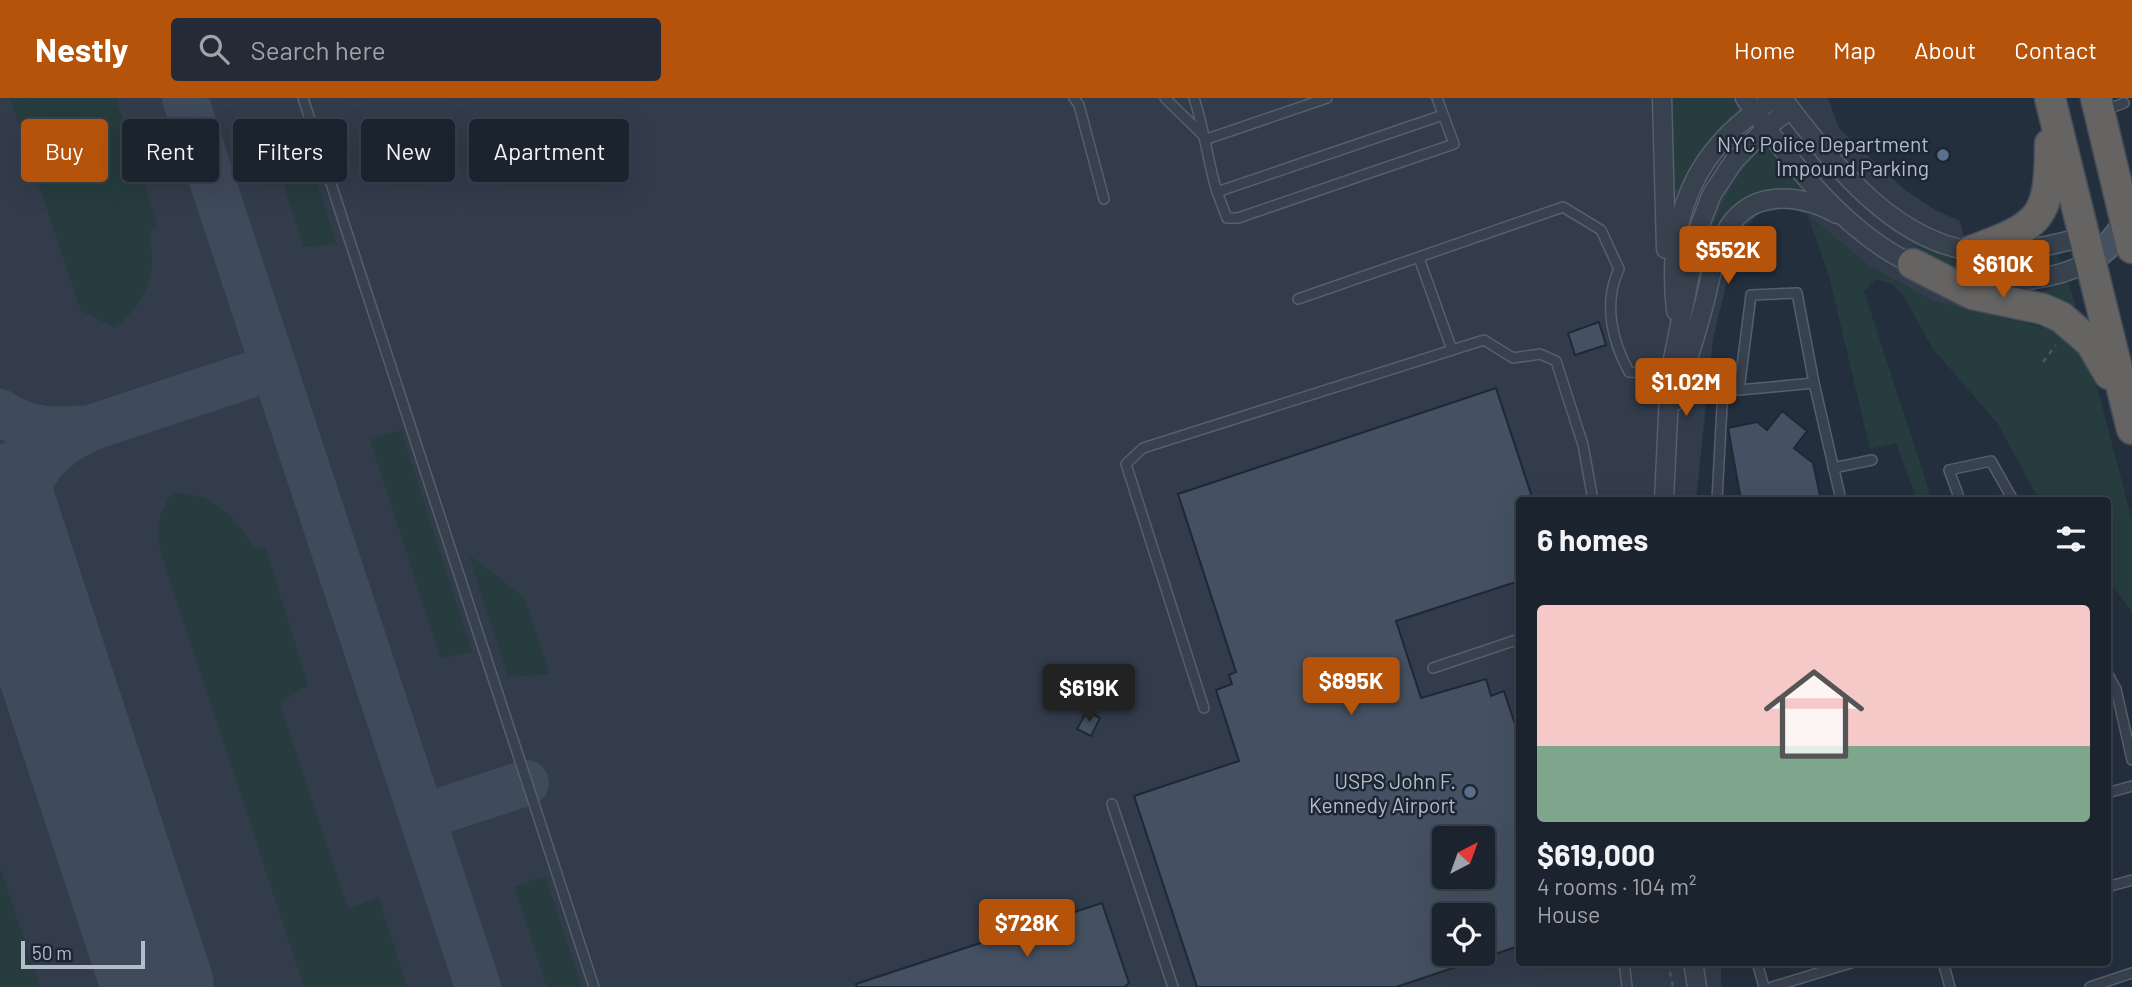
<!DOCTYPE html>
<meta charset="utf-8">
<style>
body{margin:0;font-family:Barlow,sans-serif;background:#242b36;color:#f1f3f6;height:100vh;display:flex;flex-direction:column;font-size:26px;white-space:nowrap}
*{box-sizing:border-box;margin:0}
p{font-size:23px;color:#a0a4aa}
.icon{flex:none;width:38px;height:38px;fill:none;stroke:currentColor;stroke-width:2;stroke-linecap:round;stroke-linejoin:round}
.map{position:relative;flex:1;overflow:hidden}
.sheet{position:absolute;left:1516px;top:399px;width:595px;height:469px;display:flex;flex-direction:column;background:#1b232e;border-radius:7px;box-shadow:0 7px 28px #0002,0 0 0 2px #39404a}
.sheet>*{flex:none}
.banner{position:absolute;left:21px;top:21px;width:665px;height:63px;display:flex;gap:14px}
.needle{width:46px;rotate:41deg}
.controls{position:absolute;left:1432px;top:728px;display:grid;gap:14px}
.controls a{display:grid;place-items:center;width:63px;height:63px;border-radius:7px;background:#1b232e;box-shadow:0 7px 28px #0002,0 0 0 2px #39404a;font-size:35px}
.scale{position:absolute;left:21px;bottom:18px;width:124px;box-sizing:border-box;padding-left:7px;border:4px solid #b4bcc9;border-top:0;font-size:19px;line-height:24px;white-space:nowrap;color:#b4bcc9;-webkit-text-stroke:5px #1d2633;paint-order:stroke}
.price{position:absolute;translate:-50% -60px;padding:0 16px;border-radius:7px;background:#b45309;color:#fff;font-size:23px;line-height:46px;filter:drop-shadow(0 2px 4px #0008)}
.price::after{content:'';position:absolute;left:50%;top:42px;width:21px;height:16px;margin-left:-10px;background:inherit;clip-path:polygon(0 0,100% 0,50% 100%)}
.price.active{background:#222;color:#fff}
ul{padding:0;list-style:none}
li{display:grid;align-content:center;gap:14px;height:371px;padding:0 21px}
li span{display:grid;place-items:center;height:217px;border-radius:7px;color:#555}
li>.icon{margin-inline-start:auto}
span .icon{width:126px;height:126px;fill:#fffc;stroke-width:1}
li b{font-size:30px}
h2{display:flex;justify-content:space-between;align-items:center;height:84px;padding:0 21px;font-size:30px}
.pill{padding:0 24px;border-radius:7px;background:#1b232e;box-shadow:0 7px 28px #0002,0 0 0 2px #39404a;font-size:24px;line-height:63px}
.pill.active{background:#b45309;color:#fff}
header{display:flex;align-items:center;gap:42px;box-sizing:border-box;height:98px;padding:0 35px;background:#b45309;color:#fff}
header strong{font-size:33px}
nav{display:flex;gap:38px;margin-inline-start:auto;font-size:24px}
.search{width:490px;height:63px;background:#242b36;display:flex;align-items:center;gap:18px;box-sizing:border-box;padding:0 24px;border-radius:7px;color:#a0a4aa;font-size:26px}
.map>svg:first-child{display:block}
</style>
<header>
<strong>Nestly</strong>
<div class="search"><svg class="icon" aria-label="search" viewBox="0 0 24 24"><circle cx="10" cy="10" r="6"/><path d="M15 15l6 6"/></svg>Search here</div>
<nav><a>Home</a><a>Map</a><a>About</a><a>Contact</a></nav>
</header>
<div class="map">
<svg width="2132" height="889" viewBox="0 0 2132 889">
<rect width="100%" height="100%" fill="#242f3e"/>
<path fill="#323c4b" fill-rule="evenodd" d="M0 0H1828L1839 30 1868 58 1905 92 1937 113 1960 123 1985 227 1931 202 1869 168 1807 116 1788 110 1759 115 1738 138 1713 241 1696 402H1519V864L1721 865V889H0ZM1444 740H1482V779H1444ZM1444 817H1482V856H1444Z"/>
<g fill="#263c3f">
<path d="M10 0H116L158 128 149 133C157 175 149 201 115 230L81 213Z"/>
<path d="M1669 0H1732L1740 15C1714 38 1696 62 1679 92H1674Z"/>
<path d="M298 26 337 146 303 149 269 37Z"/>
<path d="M1766 46 1806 94C1756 87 1747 97 1717 134L1713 132C1722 99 1741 70 1766 46Z"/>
<path d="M1807 116 1869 168 1931 202 2058 233 2082 256 2097 289 2132 422V514L2107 481V402H2039L1998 326 1933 251 1904 199 1893 187 1876 181 1864 193 1932 402H1917L1896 345 1870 351 1829 178Z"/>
<path d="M1912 146C1965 163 2002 168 2057 156L2061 165C2006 178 1960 174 1908 153Z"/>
<path d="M2068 184 2075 206 2072 215 2032 196Z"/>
<path d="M401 332 472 554 441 560 370 342Z"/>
<path d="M172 395C211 394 236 419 254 451L265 449 308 587 280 605 348 811 378 799 407 889H304L161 454C156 428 158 417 172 395Z"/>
<path d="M469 457 524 499 550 576 508 579Z"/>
<path d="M0 769 40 889H0Z"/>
<path d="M545 778 582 889H547L514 789Z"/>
</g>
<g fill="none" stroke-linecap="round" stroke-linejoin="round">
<g stroke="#3f4a5a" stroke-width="46">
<path d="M185 0 478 889"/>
<path d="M0 314C27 334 59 333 90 330L274 269"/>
<path d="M0 373 57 341 90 330C5 370 16 432 33 508"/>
<path d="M0 521C34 551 52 585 72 625"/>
<path d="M422 719 526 685"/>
</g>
<path stroke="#3f4a5a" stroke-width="112" d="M0 408 158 889"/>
</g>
<g fill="#455162" stroke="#1f2835" stroke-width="2" fill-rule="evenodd">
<path d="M1599 224 1606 247 1575 257 1568 235Z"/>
<path d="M1496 290 1533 402H1519V483L1396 523 1421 600 1486 581 1491 598 1504 593 1515 626 1519 625V848L1396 889H1197L1134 698 1239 663 1216 592 1232 586 1229 577 1236 574 1178 396ZM1444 740H1482V779H1444ZM1444 817H1482V856H1444Z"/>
<path d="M1782 313 1807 333 1794 350 1813 365 1821 402H1741L1728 330 1757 324 1767 332Z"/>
<path d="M1087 613 1100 620 1091 638 1077 631Z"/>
<path d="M1102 805 1129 885 1124 889H857L856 886Z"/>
</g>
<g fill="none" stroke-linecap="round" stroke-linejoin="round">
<defs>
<g id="service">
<path d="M303 0 594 889"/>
<path d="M1074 0 1079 7 1104 101"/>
<path d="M1165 0 1207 41 1327 0"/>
<path d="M1194 0C1205 33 1207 61 1217 94L1443 17"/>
<path d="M2103 13 2124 5"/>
<path d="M1217 94 1227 120H1238L1454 46 1437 0"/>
<path d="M1419 160 1452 252"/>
<path d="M1298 201 1563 109 1601 132 1619 171C1603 205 1612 243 1629 274L1670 276"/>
<path d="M1682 281 1739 292 1814 285 1841 402"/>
<path d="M1739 292 1751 197 1797 195 1814 285"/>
<path d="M1833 370 1872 362"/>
<path d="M1717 402 1723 289"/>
<path d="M1960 402 1949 372 1991 363 2013 402"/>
<path d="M1433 570 1519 541"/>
<path d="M2107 575 2116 591 2132 662"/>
<path d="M1204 610 1126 366 1143 350 1484 242 1513 260 1540 256 1556 263 1583 347 1593 402"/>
<path d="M2107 695 2132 688"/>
<path d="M1112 706 1173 889"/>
<path d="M2107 789 2132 782"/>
<path d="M1624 864 1627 889"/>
<path d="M1757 864 1764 889"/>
<path d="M1943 864 1950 889"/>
<path d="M1772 889 1854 864"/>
<path d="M2090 889 2132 875"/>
</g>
<g id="minor">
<path d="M1662 0 1666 151"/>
<path d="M1745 0C1787 61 1849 140 1919 169"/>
<path d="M1782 0C1831 63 1896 150 1984 154 2018 156 2051 147 2084 139"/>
<path d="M1956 179C1998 187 2052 185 2090 163"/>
<path d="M1676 213C1666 120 1693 49 1776 0"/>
<path d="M1675 303C1684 272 1695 241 1703 210 1710 185 1713 159 1724 137 1747 91 1797 94 1837 116"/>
<path d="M1664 402 1670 276 1700 127 1712 96 1734 63 1766 30 1790 11"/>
<path d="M1693 864 1697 889"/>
</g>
<path id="secondary" d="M2090 163 2110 146 2132 118"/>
<g id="trunk">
<path d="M2050 0 2132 331"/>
<path d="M2096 0 2132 150"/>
<path d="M1971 153C2041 127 2050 121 2050 46"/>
<path d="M1913 166 1972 196 2043 211 2061 219 2091 245 2109 276"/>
</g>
</defs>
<use href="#service" stroke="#565f6c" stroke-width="12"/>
<use href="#minor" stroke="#565f6c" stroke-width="21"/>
<use href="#secondary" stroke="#565f6c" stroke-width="28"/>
<use href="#trunk" stroke="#434c59" stroke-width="33"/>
<g stroke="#44595c" stroke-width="2.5" stroke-dasharray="5 5" stroke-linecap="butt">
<path d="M2043 264 2056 247"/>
<path d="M1668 864 1673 889"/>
</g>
<use href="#service" stroke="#38414e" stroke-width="9"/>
<use href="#minor" stroke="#38414e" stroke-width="18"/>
<use href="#secondary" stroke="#465061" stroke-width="24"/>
<use href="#trunk" stroke="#656462" stroke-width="30"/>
</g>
<g fill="#5c6f8a" stroke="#1d2633" stroke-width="2.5">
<circle cx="1943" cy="57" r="7"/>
<circle cx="1470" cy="694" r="7"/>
</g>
<g text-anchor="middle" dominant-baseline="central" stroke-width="5" stroke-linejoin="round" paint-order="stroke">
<g font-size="21" fill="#b4bcc9" stroke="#1d2633" text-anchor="end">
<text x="1929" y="45">NYC Police Department<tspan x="1929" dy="24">Impound Parking</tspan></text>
<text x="1456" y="682">USPS John F.<tspan x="1456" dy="24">Kennedy Airport</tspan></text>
</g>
</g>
</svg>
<div class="controls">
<a><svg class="needle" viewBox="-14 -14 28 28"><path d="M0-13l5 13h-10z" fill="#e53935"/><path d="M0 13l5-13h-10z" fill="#a0a4aa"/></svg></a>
<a><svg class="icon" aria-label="locate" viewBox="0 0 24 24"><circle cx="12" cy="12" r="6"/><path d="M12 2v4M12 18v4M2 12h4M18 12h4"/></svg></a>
</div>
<div class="scale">50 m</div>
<b class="price" style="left:1728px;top:188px">$552K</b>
<b class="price" style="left:2003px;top:202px">$610K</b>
<b class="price" style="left:1686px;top:320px">$1.02M</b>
<b class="price" style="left:1351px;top:619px">$895K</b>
<b class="price active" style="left:1089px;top:626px">$619K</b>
<b class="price" style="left:1027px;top:861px">$728K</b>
<div class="banner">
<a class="pill active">Buy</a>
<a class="pill">Rent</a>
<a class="pill">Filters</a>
<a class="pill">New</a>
<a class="pill">Apartment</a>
</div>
<section class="sheet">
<h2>6 homes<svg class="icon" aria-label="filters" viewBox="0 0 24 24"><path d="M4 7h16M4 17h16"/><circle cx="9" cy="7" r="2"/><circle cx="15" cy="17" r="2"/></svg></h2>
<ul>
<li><span style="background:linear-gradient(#f6c9c9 65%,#7fa58c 0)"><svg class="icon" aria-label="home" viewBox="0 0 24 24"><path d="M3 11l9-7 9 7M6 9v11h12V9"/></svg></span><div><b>$619,000</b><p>4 rooms · 104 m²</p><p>House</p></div></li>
</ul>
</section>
</div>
